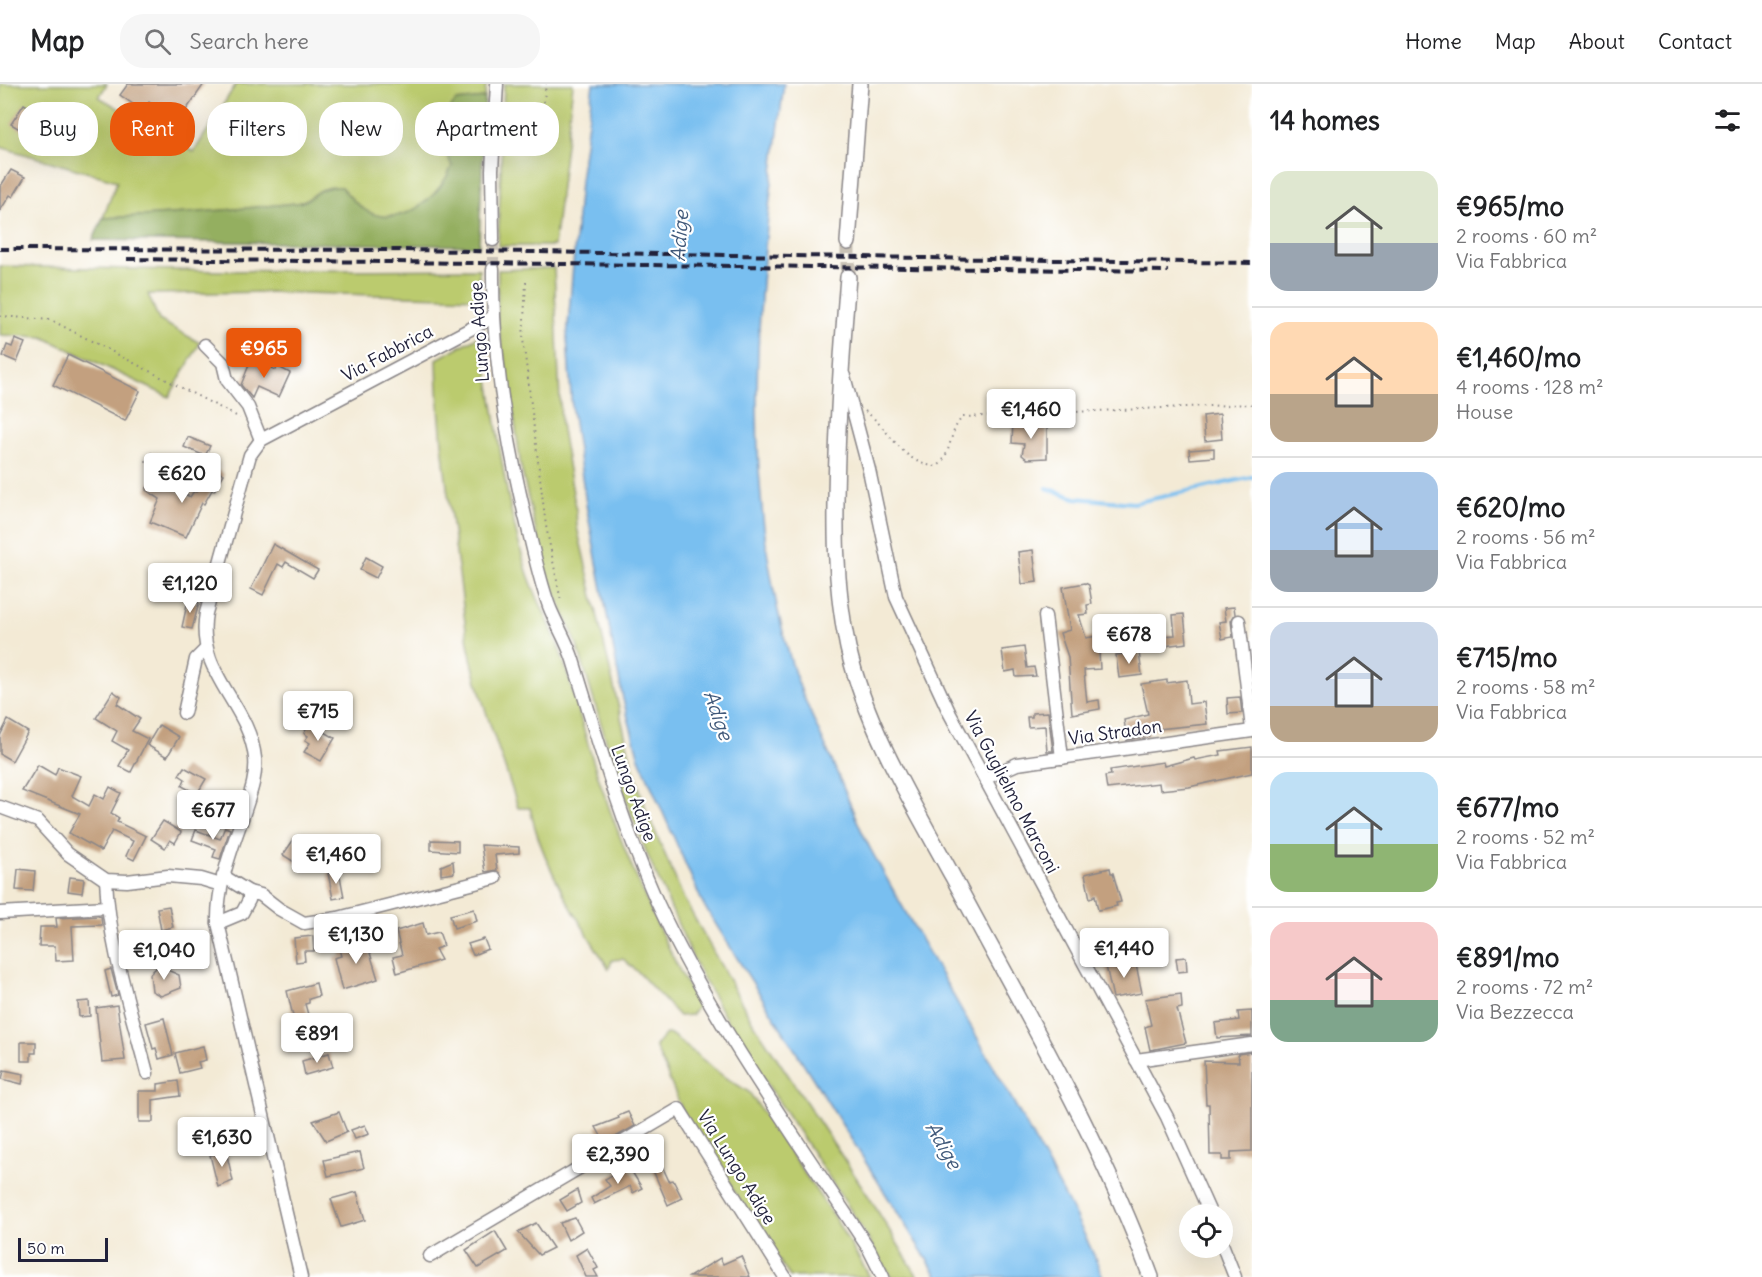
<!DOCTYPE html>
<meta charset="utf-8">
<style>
body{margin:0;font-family:Delius,sans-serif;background:#f6f6f6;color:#202124;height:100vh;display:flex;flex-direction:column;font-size:22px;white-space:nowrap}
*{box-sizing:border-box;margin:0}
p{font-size:20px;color:#757577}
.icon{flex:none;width:33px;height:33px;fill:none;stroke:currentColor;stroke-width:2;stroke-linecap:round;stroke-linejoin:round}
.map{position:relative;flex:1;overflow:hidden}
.panel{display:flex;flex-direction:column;background:#fff;width:510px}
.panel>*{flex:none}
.banner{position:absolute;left:18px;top:18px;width:570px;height:54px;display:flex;gap:12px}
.fabs{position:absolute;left:1179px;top:1120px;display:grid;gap:12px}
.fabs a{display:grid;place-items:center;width:54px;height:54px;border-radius:50%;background:#fff;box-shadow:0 6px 24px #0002;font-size:30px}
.scale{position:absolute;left:18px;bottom:15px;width:90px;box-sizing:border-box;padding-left:6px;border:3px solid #22223b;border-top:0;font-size:16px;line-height:21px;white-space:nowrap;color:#22223b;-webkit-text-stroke:4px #fff;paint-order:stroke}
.price{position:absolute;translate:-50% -51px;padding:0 14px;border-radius:6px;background:#fff;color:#222;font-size:20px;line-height:39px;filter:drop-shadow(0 2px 3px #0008)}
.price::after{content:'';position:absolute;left:50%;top:36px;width:18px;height:14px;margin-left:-9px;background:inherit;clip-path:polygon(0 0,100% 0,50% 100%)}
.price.current{background:#ea580c;color:#fff}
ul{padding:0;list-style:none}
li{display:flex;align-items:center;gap:18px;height:150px;padding:0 18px}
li+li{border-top:2px solid #e0e0e0}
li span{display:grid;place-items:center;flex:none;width:168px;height:120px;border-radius:18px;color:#555}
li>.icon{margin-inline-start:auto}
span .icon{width:72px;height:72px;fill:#fffc;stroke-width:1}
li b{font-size:26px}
h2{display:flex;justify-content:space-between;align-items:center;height:72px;padding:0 18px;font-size:26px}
.chip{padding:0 21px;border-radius:24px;background:#fff;box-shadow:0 6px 24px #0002;font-size:21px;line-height:54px}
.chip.current{background:#ea580c;color:#fff}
header{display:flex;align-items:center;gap:36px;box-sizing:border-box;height:84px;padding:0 30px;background:#fff;border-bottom:2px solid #e0e0e0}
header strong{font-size:28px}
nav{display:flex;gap:33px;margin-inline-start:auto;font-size:21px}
.search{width:420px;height:54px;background:#f6f6f6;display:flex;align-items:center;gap:15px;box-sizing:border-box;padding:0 21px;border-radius:24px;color:#757577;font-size:22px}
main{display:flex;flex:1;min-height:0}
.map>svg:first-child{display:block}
</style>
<header>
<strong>Map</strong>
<div class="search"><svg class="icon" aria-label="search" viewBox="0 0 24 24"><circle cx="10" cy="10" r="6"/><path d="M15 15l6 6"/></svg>Search here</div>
<nav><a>Home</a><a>Map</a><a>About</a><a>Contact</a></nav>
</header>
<main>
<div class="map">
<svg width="1252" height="1193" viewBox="0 0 1252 1193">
<rect width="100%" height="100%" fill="#fff"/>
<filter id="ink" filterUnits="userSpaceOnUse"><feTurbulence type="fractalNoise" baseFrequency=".0167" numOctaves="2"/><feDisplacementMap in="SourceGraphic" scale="12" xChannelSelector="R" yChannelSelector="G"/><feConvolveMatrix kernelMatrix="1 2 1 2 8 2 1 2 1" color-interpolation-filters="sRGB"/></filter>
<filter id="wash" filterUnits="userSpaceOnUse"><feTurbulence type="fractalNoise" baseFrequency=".008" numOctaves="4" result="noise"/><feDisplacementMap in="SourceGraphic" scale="24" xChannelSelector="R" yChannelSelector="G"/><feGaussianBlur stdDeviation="1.35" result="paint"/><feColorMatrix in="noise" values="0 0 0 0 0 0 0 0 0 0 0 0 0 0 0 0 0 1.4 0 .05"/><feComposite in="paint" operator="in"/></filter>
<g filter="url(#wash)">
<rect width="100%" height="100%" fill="#f3ead5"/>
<g fill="#bbcb6e" stroke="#6e7654" stroke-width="1.5">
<path d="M0 0H107L99 13 194 68 236 0H486L485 14 456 17 437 50 453 82C441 108 414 137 381 132 364 130 352 115 341 103 314 101 314 118 296 119 231 126 167 131 103 134L117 97 0 63Z"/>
<path d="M504 0H573L554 162H498Z"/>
<path d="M0 182 219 187 479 185V214L269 208 148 210 159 236 200 259 169 313 43 253 0 251Z"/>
<path d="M554 184 561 340 576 426 577 443 631 677 646 726 684 815 749 932 869 1113 918 1193H891L848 1122 736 953 697 883 647 770 617 692 576 558 544 482 521 383 510 302 497 237 498 186Z"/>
<path d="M481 251C497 329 502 411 527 487 536 515 551 540 560 567 575 610 585 655 600 698 626 774 660 851 698 922L691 931 679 932 639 889 623 875 612 876 609 885C578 836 542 782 530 724H518C502 671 480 619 469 564 464 537 462 509 458 483 448 413 438 345 437 275Z"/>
<path d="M666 950 672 951 723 992 749 1008 834 1133 870 1193H790L684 1030 655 962Z"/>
</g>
<path fill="#94af61" stroke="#5b684e" stroke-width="1.5" d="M485 14 479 162 93 156 103 134C167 131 231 126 296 119 314 118 314 101 341 103 352 115 364 130 381 132 413 137 441 108 452 82 437 48 431 49 456 17Z"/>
<path fill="#79bff0" stroke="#4e7096" stroke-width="1.5" d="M593 0H784C759 194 734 400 795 590 806 622 822 653 835 684 847 711 857 740 871 766 925 865 984 962 1037 1061 1061 1105 1085 1147 1103 1193H938L703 820 639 674 623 615 587 426 572 326 567 254 580 97Z"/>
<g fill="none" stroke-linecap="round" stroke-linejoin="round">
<path stroke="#79bff0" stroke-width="4" d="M1047 404 1075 414 1134 419 1252 393"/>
</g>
<g id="blocks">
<g fill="#c3a07f">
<path d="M128 0H204L178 38 149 18 143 27 120 11Z"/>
<path d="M24 20 40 29 28 50 11 40Z"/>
<path d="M11 86 25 93 13 113 10 111 0 127V103Z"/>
<path d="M15 255 25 259 17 278 3 272 7 261 12 263Z"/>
<path d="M68 271 140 307 125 337 53 301Z"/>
<path d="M251 276 276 286 277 282 290 289 279 313 257 303 252 314 241 301Z"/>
<path d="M1220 330 1222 355 1205 357 1203 332Z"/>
<path d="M1013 338H1023V342H1047V374L1027 375 1022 371 1024 360 1012 359Z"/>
<path d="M188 353 210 362 205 372 184 363Z"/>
<path d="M1214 364V373L1190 375 1189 366Z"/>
<path d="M151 369 175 384 170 391 146 377Z"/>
<path d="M210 383 224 390 214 407 212 406 204 420 202 419 186 453 150 438 160 415 146 406 152 395 170 406 171 403 190 413 194 407 196 408Z"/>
<path d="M273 460 318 486 313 494 286 478 283 483 278 480 263 511 251 505Z"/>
<path d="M1033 466 1037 498 1022 500 1018 468Z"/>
<path d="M366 473 382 482 376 494 360 486Z"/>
<path d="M1085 499 1089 501 1092 520 1087 521 1088 530 1079 531 1086 554 1098 552 1100 585 1084 586 1085 599 1087 618 1099 616 1100 625 1072 630 1068 573 1060 549 1070 546 1063 503Z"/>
<path d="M188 516 199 519 192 545 182 543Z"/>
<path d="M1234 523 1235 530 1231 537 1233 553 1222 555 1219 538 1226 537 1224 524Z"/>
<path d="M1184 530 1187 559 1164 562 1163 552 1175 551 1173 531Z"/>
<path d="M1024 563 1027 584 1034 583 1036 592 1016 593 1015 586 1005 588 1002 566Z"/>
<path d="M1139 568 1142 591 1119 594 1116 571Z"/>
<path d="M1167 596V599L1187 596 1189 620 1204 618 1207 640 1148 646 1149 652 1127 656 1124 636 1148 630 1141 600Z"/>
<path d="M113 607 121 613 117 620 140 635 132 647 148 655 131 688 119 682 128 666 112 657 117 647 96 634Z"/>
<path d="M1240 613 1242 629 1228 630 1227 614Z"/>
<path d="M1048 628 1053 667H1047L1045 642 1028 643 1027 633H1032V629Z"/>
<path d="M8 636 28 648 12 677 0 670V652Z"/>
<path d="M310 639 335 654 321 677 304 668 310 659 305 656 308 652 304 649Z"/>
<path d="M159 641 179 653 167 673 147 661Z"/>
<path d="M1252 663V689L1189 703 1160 706 1159 699 1107 705 1105 692 1111 691 1110 686 1163 678 1164 682 1194 674 1195 676 1221 671 1220 667Z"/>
<path d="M38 681 55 691 58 683 81 692 72 712 89 722 95 710 104 715 110 703 121 709 111 729 119 734 117 738 146 752 134 776 126 772 133 757 112 747 101 767 69 749 80 730 22 707Z"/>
<path d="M184 683 206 695 197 710 182 702 185 695 179 691Z"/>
<path d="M163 737 181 748 175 759 170 756 165 764 151 755Z"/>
<path d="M225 743 230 745 220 775 213 773 216 765 192 756 196 746 220 755Z"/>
<path d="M296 752 312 763 299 781 283 771Z"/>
<path d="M431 756 458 757V768L431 766Z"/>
<path d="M481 761 519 763V769L495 771 497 786 485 788Z"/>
<path d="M453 777 454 789 441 791V782Z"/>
<path d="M1110 784 1111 789H1113L1121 818 1116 819 1117 822 1098 826 1095 811 1090 815 1085 790Z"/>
<path d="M18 785 35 787 33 807 16 806Z"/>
<path d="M339 787 344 813 333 815 328 789Z"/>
<path d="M70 793 84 795 82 809 68 807Z"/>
<path d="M169 822 173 843 161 846 157 824Z"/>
<path d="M474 825 477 837 454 844 450 831Z"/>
<path d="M101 832 102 841 72 842 74 876 56 877 55 862H39L40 843H57L56 834Z"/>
<path d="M423 839 426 851 439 848 444 862 435 865 441 876 397 889 393 873 402 871 396 847Z"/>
<path d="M313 852 314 867H304L305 877 296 878 294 854Z"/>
<path d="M370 855 373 868 370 869 378 895 342 906 334 874 341 872 339 865Z"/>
<path d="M484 855 488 865 473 871 468 860Z"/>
<path d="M1186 873 1187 887 1178 888 1176 874Z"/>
<path d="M1135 876 1142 909 1113 914 1106 882Z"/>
<path d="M158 882 179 891 181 904 161 912 152 907 150 890Z"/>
<path d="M111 885 118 911 111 913 105 887Z"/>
<path d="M316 899 319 912 309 915V919L305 920 314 952 299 957 287 907Z"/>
<path d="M1181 910 1182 924 1177 925 1186 959 1150 966 1145 943 1151 941 1145 915Z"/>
<path d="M89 917 90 932 79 933 78 918Z"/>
<path d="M117 921 125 976 102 978 96 924Z"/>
<path d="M1252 927V952L1217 954 1215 939 1239 936 1238 928Z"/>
<path d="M164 934 173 971 159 975 156 964 153 965 146 939Z"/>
<path d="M21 958H36V969H31V977H21Z"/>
<path d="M203 962 206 976 198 978 200 984 180 989 175 969Z"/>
<path d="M1252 968V1067L1231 1068V1076H1222V1071H1210L1209 1020H1206L1204 977 1239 978 1238 970Z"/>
<path d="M329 969 333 983 305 991 302 977Z"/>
<path d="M4 986 24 990 22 1000 2 995Z"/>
<path d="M178 997 180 1012 153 1016V1038H139V1007H158V1000Z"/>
<path d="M339 1028 347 1048 326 1057 313 1037Z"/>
<path d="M628 1028 635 1042 605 1059 596 1043 619 1034 618 1032Z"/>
<path d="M365 1041 369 1050 355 1055 351 1046Z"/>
<path d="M652 1060 669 1097 673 1096 682 1114 668 1121 643 1063Z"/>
<path d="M226 1067 233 1097 218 1103 210 1071Z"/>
<path d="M360 1068 364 1084 328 1092 324 1076Z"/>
<path d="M629 1083 642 1104 633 1109 630 1102 594 1120 591 1114 610 1102 605 1095Z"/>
<path d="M577 1106 581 1119 567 1127 560 1116Z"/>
<path d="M357 1108 365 1136 341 1143 331 1115Z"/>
<path d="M575 1134 582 1147 568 1156 560 1139Z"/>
<path d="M536 1139 553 1164 539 1171 518 1148Z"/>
<path d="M495 1147 507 1167 478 1184 466 1166Z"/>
<path d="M587 1164 598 1184 594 1186 598 1193H586L576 1171Z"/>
<path d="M741 1172 750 1193H689L720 1174 723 1180Z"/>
</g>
</g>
</g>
<g filter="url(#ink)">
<use href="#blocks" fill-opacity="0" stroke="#8a8688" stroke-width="1.5"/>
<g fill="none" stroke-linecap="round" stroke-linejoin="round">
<path stroke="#c9c2b6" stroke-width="12" stroke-dasharray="12 6" stroke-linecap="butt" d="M493 185V156"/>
<path stroke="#c9c2b6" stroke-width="15" stroke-dasharray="15 8" stroke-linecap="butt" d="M848 193V158"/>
<defs>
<g id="minor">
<path d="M493 156 492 86 497 0"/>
<path d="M493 185C492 272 507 360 528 444 534 470 540 497 549 522 556 540 567 557 573 576 598 658 622 739 657 818 714 941 795 1052 869 1165L883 1193"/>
<path d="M205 261 223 279 227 296 248 323 261 356"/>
<path d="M844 292 869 386 896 513 950 630 1167 1033 1211 1131"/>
<path d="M1045 532 1062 674"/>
<path d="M1239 537 1252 645"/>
<path d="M184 629 196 575 206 565"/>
<path d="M986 694 1017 680 1252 647"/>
<path d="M0 723 38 737 68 770 106 796 127 797 168 792 201 795 221 801"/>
<path d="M106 796C109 862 131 926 147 989"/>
<path d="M249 808 261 811 279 825 304 839 338 834 495 794"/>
<path d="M0 829 107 823"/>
<path d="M218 839 242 829 249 816V808L223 792"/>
<path d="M1136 976 1252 960"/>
<path d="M1222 1160 1235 1193"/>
<path d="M430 1172 679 1025 785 1193"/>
<path d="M301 1193 218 839C217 801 231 767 243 732 249 713 257 694 255 674 249 619 195 589 206 529L250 371 261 356 493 233"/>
</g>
<g id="major">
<path d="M848 158 860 0"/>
<path d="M848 193C843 253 839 311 837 371 835 435 834 500 848 564 867 645 913 720 953 793 1023 924 1100 1054 1151 1193"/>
</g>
</defs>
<use href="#minor" stroke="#8a8688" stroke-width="15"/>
<use href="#major" stroke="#8a8688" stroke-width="18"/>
<g stroke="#8a8688" stroke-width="2" stroke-dasharray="1.5 4.5" stroke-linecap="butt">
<path d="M543 24 546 0"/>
<path d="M526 198 523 255 546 442 561 517"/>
<path d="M0 232 51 236 240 334"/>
<path d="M865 327C890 345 904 383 938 382 953 368 948 347 963 333L1252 320"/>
</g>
<use href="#minor" stroke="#fff" stroke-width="12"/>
<use href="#major" stroke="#fff" stroke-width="15"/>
<g stroke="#22223b" stroke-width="4" stroke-dasharray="9 4.5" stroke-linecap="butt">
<path d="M0 165 404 166 1252 179"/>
<path d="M127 175 1168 187"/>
</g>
</g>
</g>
<g text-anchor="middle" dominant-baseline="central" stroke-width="4.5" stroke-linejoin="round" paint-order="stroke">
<g font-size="18" fill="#22223b" stroke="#fff">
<text transform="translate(479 248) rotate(-94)">Lungo Adige</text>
<text transform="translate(387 269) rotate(-28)">Via Fabbrica</text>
<text transform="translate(1115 648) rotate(-8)">Via Stradon</text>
<text transform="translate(1012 708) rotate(62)">Via Guglielmo Marconi</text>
<text transform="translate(634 709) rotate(70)">Lungo Adige</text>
<text transform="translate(737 1083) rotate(58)">Via Lungo Adige</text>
</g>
<g font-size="20" font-style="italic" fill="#40597a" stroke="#fff">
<text transform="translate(679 152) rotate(-86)">Adige</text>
<text transform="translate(719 631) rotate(71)">Adige</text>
<text transform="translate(944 1061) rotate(60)">Adige</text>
</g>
</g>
</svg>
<div class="fabs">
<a><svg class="icon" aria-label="locate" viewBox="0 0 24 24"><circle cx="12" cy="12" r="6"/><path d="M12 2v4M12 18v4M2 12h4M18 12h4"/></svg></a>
</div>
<div class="scale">50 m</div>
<b class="price current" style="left:264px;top:295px">€965</b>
<b class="price" style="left:1031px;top:356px">€1,460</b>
<b class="price" style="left:182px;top:420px">€620</b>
<b class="price" style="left:190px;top:530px">€1,120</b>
<b class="price" style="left:1129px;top:581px">€678</b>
<b class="price" style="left:318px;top:658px">€715</b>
<b class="price" style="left:213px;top:757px">€677</b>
<b class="price" style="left:336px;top:801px">€1,460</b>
<b class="price" style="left:356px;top:881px">€1,130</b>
<b class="price" style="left:1124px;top:895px">€1,440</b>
<b class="price" style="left:164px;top:897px">€1,040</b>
<b class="price" style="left:317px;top:980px">€891</b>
<b class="price" style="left:222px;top:1084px">€1,630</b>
<b class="price" style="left:618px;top:1101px">€2,390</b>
<div class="banner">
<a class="chip">Buy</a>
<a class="chip current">Rent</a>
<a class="chip">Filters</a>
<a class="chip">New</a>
<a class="chip">Apartment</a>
</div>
</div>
<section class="panel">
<h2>14 homes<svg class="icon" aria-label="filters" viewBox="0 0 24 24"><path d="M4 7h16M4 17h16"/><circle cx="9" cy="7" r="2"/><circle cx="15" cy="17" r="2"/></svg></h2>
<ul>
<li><span style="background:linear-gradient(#dfe7d0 60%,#9aa5b1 0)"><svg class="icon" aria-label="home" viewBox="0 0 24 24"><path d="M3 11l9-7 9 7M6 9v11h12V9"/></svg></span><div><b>€965/mo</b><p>2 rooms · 60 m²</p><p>Via Fabbrica</p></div></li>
<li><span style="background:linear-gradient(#ffd9b3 60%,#b9a48a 0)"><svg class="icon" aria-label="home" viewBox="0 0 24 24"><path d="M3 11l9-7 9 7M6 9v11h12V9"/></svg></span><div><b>€1,460/mo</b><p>4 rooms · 128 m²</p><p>House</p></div></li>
<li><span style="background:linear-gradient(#a9c7e8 65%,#9aa5b1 0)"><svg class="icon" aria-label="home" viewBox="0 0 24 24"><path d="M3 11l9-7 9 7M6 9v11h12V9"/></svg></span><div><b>€620/mo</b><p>2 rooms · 56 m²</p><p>Via Fabbrica</p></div></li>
<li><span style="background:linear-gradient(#c9d6e8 70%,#b9a48a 0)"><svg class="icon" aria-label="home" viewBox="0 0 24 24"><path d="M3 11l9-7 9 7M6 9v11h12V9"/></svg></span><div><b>€715/mo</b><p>2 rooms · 58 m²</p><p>Via Fabbrica</p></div></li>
<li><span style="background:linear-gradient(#bfe0f5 60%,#8fb573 0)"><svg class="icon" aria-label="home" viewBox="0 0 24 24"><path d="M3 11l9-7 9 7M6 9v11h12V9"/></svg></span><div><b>€677/mo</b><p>2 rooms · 52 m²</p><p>Via Fabbrica</p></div></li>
<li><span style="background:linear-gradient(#f6c9c9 65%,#7fa58c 0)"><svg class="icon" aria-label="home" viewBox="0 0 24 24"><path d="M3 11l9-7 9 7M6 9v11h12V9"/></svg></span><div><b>€891/mo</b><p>2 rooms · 72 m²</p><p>Via Bezzecca</p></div></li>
</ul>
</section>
</main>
